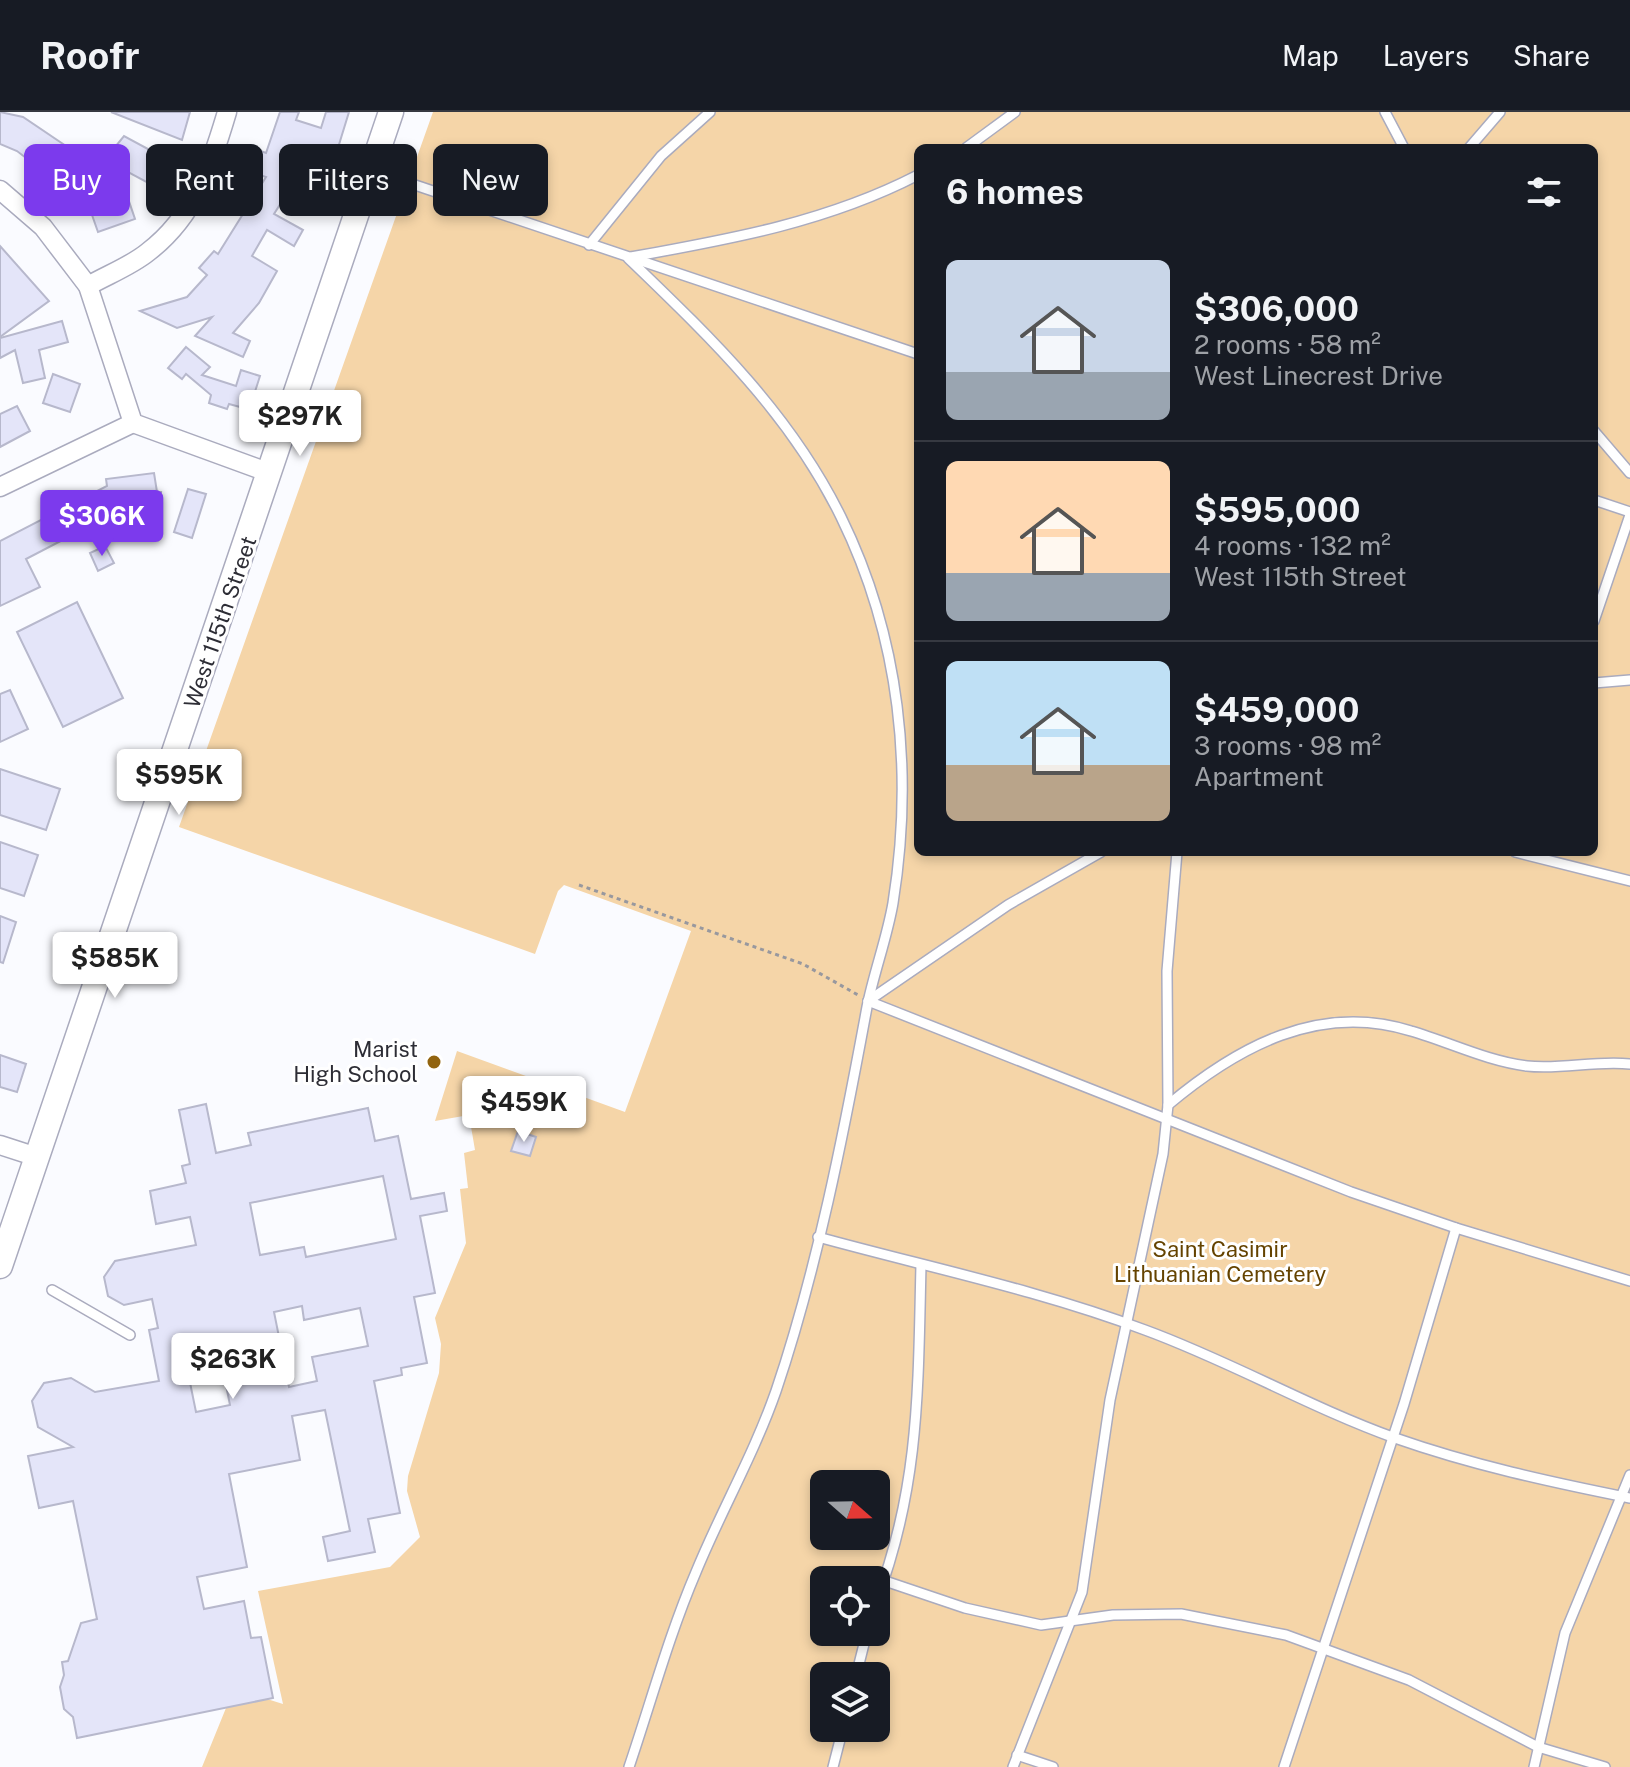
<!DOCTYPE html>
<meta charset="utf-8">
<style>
body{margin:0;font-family:"Public Sans",sans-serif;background:#242831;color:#f1f3f6;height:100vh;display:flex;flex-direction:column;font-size:30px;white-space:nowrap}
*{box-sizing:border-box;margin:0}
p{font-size:26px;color:#9ea1a6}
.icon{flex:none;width:44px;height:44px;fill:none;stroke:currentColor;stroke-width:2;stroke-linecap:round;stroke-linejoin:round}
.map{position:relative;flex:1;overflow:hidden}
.panel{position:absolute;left:914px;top:32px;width:684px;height:712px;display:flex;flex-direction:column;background:#171b24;border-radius:12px;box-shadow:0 4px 12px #0003}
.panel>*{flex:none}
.hud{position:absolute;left:24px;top:32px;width:760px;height:72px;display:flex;gap:16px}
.needle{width:52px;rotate:110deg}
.buttons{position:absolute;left:810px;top:1358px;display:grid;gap:16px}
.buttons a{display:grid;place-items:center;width:80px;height:80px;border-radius:12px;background:#171b24;box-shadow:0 4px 12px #0003;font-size:40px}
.price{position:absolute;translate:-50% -68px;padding:0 18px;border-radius:8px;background:#fff;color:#222;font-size:26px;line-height:52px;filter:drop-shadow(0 2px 4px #0008)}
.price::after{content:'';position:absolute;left:50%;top:48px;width:24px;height:18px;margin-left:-12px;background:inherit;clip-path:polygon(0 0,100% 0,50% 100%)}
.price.selected{background:#7c3aed;color:#fff}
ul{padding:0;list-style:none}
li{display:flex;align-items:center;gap:24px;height:200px;padding:0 32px}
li+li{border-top:2px solid #363941}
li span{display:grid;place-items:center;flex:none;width:224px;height:160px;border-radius:12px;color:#555}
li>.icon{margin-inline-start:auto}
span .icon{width:96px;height:96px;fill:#fffc;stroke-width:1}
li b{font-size:34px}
h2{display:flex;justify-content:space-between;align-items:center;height:96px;padding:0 32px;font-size:34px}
.tag{padding:0 28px;border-radius:12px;background:#171b24;box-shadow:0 4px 12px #0003;font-size:28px;line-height:72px}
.tag.selected{background:#7c3aed;color:#fff}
header{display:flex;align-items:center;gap:48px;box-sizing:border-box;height:112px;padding:0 40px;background:#171b24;border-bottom:2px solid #363941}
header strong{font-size:38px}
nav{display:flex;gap:44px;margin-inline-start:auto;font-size:28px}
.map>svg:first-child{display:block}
</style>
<header>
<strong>Roofr</strong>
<nav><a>Map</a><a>Layers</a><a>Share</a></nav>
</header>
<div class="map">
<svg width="1630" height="1655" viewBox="0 0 1630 1655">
<rect width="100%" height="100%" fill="#fafbff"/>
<path fill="#f5d5a8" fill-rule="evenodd" d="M433 0H1630V1655H202L226 1596 267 1587 283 1592 258 1479 390 1455 420 1425 407 1379 408 1364 439 1261 441 1232 435 1206 466 1131 460 1077 468 1076 464 1041 475 1038 469 1003 435 1009 457 939 625 1000 691 819 564 773 558 779 535 842 179 715ZM918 36H1594V740H918ZM824 1372H876V1424H824ZM824 1468H876V1520H824ZM824 1564H876V1616H824Z"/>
<g fill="#e4e5f9" stroke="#b7b8cc" stroke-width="2" fill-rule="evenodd">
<path d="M0 0 23 5 72 38 74 36 98 56 124 24 172 50 162 68 157 65 152 73 117 54 135 107 98 120 79 66 69 79 17 39 0 32Z"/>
<path d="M111 0H190L182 28Z"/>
<path d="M280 0H299L296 8 321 16 326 0H349L321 91 288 80 274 102 303 118 294 134 267 118 252 144 277 159 259 191 233 221 250 229 243 245 195 224 212 205 177 216 140 199 187 185 207 163 199 156 214 139 218 142 266 65 254 61 261 39 266 41Z"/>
<path d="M0 134 49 189 0 225Z"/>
<path d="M62 209 68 230 39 238 45 266 23 271 15 238 0 246V226Z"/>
<path d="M186 235 210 255 202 263 236 274 241 258 260 264 252 289 242 286 240 295 229 292 227 297 209 291 211 283 186 262 182 267 168 256Z"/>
<path d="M53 262 80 272 70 300 43 291Z"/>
<path d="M17 294 30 319 0 335V302Z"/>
<path d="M154 361 157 380H161L157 404 130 408 128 394 26 447 40 475 0 494V429L107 374 106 367Z"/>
<path d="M188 377 206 382 192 426 174 420Z"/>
<path d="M105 434 114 451 98 459 90 441Z"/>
<path d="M77 490 123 586 63 615 17 520Z"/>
<path d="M10 578 28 617 0 630V582Z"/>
<path d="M0 657 60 677 46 718 0 703Z"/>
<path d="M0 730 38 743 24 784 0 776Z"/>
<path d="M0 804 16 810 3 851 0 850Z"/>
<path d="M0 943 26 952 17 980 0 975Z"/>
<path d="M206 992 216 1041 251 1033 248 1021 368 996 375 1029 398 1024 411 1087 444 1081 447 1099 420 1104 435 1181 414 1185 427 1251 401 1256 402 1263 374 1269 400 1401 368 1407 375 1440 328 1449 323 1425 350 1419 325 1298 292 1304 300 1348 229 1362 247 1455 197 1465 204 1497 244 1489 251 1526 261 1525 273 1586 77 1626 73 1605 64 1597 60 1575 64 1563 62 1550 68 1549 81 1511 97 1507 73 1389 39 1396 28 1344 73 1335 38 1315 32 1289 44 1271 71 1266 95 1280 159 1269 149 1218 158 1216 152 1187 124 1193 108 1184 104 1165 115 1149 196 1133 190 1105 156 1112 150 1079 186 1071 182 1054 190 1052 179 998ZM383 1064 396 1127 306 1145 304 1135 260 1143 250 1091ZM302 1194 304 1208 360 1196 368 1234 312 1245 317 1269 289 1275 274 1200ZM219 1239 230 1293 196 1300 185 1246Z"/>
<path d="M518 1019 536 1025 530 1044 511 1039Z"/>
</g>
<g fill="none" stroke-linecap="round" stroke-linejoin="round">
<defs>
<g id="service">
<path d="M1385 0 1404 36"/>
<path d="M966 36 1015 0"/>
<path d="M1469 36 1500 0"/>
<path d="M415 73 918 242"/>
<path d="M589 133 661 44 710 0"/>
<path d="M631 145C731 127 827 110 918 63"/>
<path d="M628 146C710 225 790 301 841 405 900 525 914 660 893 791 887 826 874 860 867 895 844 1020 817 1158 776 1279 754 1342 721 1399 696 1460 669 1523 651 1590 629 1655"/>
<path d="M1594 319 1630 361"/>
<path d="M1594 388 1630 400"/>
<path d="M1594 509 1630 403"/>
<path d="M1594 571 1630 568"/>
<path d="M1515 740 1630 769"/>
<path d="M868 889 1351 1080 1456 1116 1630 1169"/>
<path d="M868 889 1008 793 1101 740"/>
<path d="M1168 993C1237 935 1319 890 1411 919 1449 930 1487 949 1527 954 1561 958 1596 948 1630 952"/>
<path d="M818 1125C927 1155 1039 1178 1145 1218 1230 1249 1309 1295 1395 1326 1472 1353 1550 1370 1630 1386"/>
<path d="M52 1178 130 1223"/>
<path d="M885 1469 965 1496 1041 1513 1113 1503 1181 1502 1286 1523 1409 1568 1538 1635 1605 1655"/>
<path d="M876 1490C920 1374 918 1275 921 1153"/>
<path d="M856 1564 867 1520"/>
<path d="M1017 1643 1053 1655"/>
<path d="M833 1655 843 1616"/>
<path d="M1013 1655 1082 1480 1110 1288 1163 1042 1168 993 1167 859 1177 740"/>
<path d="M1284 1655 1404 1292 1456 1116"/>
<path d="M1534 1655 1565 1521 1630 1363"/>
</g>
<g id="minor">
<path d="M0 78 43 115 88 174 133 311 270 361"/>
<path d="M88 174C107 163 131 154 148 140 195 104 211 54 227 0"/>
<path d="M0 375 133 311"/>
<path d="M0 1033 37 1045"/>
</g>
<path id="tertiary" d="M0 1154 391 0"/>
</defs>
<use href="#service" stroke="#aaabbe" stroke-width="12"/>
<use href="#minor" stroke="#aaabbe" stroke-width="21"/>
<use href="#tertiary" stroke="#aaabbe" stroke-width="27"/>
<path stroke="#98989e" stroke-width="3" stroke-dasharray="4 4" stroke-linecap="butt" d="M579 773 803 852 858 883"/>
<use href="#service" stroke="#fff" stroke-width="9"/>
<use href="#minor" stroke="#fff" stroke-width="18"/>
<use href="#tertiary" stroke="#fff" stroke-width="24"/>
</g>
<circle fill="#926410" stroke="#fff" stroke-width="3" cx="434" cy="950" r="8"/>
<g text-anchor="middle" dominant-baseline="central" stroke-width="6" stroke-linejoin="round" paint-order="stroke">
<g font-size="22" fill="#2d2d35" stroke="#fff">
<text transform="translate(220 510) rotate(-71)">West 115th Street</text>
</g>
<g font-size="22" fill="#2d2d35" stroke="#fff" text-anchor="end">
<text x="418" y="937">Marist<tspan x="418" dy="25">High School</tspan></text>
</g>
<g font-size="22" fill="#654300" stroke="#fff">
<text x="1220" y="1137">Saint Casimir<tspan x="1220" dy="25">Lithuanian Cemetery</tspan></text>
</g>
</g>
</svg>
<div class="buttons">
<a><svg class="needle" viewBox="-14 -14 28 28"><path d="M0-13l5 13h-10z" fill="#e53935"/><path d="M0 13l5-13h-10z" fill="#9ea1a6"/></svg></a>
<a><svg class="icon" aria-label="locate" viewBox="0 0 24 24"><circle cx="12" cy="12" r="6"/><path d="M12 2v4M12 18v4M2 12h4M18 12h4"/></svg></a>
<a><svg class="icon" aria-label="layers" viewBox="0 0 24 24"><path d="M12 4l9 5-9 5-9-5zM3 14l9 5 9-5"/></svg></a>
</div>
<b class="price" style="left:300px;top:346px">$297K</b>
<b class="price selected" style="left:102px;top:446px">$306K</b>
<b class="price" style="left:179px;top:705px">$595K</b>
<b class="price" style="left:115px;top:888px">$585K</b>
<b class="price" style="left:524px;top:1032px">$459K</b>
<b class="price" style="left:233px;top:1289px">$263K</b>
<div class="hud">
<a class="tag selected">Buy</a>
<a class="tag">Rent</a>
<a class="tag">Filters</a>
<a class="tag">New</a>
</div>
<section class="panel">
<h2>6 homes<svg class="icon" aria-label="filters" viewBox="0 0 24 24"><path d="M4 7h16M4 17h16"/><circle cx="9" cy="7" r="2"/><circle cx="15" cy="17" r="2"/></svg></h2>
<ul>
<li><span style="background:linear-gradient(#c9d6e8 70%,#9aa5b1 0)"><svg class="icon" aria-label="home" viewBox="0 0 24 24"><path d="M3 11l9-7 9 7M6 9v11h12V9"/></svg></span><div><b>$306,000</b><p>2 rooms · 58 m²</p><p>West Linecrest Drive</p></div></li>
<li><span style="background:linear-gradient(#ffd9b3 70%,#9aa5b1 0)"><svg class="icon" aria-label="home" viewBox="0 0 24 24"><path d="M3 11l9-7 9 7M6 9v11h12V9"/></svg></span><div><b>$595,000</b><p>4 rooms · 132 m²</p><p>West 115th Street</p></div></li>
<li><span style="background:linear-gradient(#bfe0f5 65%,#b9a48a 0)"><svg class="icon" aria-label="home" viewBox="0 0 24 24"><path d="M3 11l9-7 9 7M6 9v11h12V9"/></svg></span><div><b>$459,000</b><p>3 rooms · 98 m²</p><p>Apartment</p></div></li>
</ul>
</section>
</div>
